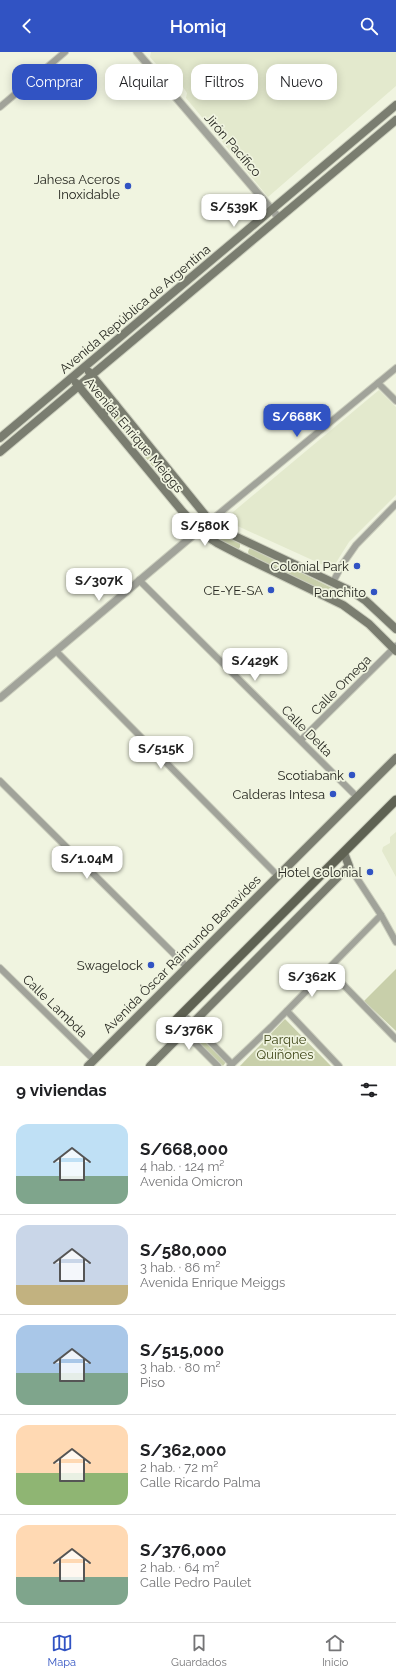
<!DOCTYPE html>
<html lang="es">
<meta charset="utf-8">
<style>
body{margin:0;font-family:Raleway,sans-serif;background:#f6f6f6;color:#202124;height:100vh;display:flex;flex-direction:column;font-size:15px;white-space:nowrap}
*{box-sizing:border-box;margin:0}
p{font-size:13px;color:#757577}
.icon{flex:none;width:22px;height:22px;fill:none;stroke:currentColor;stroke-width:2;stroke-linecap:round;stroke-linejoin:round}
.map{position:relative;height:1014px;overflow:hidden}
.panel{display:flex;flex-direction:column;background:#fff;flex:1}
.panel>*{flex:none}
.hud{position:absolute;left:12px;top:12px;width:372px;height:36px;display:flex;gap:8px}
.price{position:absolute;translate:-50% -34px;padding:0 9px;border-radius:8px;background:#fff;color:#222;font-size:13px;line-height:26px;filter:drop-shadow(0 1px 2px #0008)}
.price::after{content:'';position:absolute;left:50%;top:24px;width:12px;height:9px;margin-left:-6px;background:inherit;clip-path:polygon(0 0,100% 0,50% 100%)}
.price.active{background:#3153c3;color:#fff}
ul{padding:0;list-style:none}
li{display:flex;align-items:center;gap:12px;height:100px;padding:0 16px}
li+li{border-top:1px solid #e0e0e0}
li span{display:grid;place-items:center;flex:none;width:112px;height:80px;border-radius:12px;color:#555}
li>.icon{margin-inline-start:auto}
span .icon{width:48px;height:48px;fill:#fffc;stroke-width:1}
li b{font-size:17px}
h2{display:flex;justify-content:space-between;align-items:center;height:48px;padding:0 16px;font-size:17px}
.tag{padding:0 14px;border-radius:12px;background:#fff;box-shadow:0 2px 10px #0003;font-size:14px;line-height:36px}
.tag.active{background:#3153c3;color:#fff}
header{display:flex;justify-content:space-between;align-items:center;height:52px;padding:0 16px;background:#3153c3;color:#fff;font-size:18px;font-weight:600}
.dock{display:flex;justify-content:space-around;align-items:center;height:56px;border-top:1px solid #e0e0e0;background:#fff;font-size:11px;color:#757577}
.dock a{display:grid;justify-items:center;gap:2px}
.dock .active{color:#3153c3}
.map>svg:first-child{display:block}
</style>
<header><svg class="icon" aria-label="back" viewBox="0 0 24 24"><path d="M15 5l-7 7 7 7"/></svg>Homiq<svg class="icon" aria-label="search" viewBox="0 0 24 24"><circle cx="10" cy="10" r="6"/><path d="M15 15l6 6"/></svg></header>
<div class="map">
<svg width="396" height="1014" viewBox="0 0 396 1014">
<rect width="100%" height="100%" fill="#f0f4e0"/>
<g fill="#e3e9cd">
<path d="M151 0H396V34L268 145 186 46 187 41 181 32 178 34 172 26 170 28 150 5Z"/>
<path d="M379 338 396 355V443L349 490 332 517 231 471 227 465Z"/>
<path d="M396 780V825L382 799 383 795 390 791V785Z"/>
</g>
<g fill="#c8cfaa">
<path d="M114 357 166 421 164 425 160 423 109 361Z"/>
<path d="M213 479H218L240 490V495L238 498 214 487 210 482Z"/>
<path d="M249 497H253L334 537 336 539 331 543 249 503 248 500Z"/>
<path d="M396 917V979L364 949Z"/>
<path d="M285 967 331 1014H240Z"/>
<path d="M194 980 226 1010 223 1014 191 984Z"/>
</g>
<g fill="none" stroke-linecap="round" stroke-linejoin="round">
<defs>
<g id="minor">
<path d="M0 55 65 0"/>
<path d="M378 331 396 349"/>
<path d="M210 469 396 316"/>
<path d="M139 528 357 745"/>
<path d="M333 530 342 513 356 493 396 452"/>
<path d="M56 599 278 824"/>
<path d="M301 688 396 594"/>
<path d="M0 729 187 915"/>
<path d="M349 814 381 863 396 890"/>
<path d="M0 916 94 1008"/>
<path d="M328 917 396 987"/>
<path d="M287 959 339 1014"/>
<path d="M183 962 232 1012"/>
<path d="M174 970 218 1014"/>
<path d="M230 1014 271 975 381 863"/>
</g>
<g id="tertiary">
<path d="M137 0 279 166"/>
<path d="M0 646 210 469"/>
</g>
<g id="secondary">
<path d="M89 320 210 469 224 479 353 540 366 549 396 577"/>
<path d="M76 331 182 459 203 482 217 491 242 504 343 553 369 572 396 599"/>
<path d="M102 362 115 352"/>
<path d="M0 386 396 53"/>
<path d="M0 400 396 68"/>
<path d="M88 1014 396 706"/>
<path d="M150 1014 349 814 344 801"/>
</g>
<path id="primary" d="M174 970 396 748"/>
</defs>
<use href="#minor" stroke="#cccfbe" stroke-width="8"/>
<use href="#tertiary" stroke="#cccfbe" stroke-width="9"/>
<use href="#secondary" stroke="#cccfbe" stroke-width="10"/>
<use href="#primary" stroke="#cccfbe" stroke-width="11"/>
<use href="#minor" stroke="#a1a39a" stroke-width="6"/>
<use href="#tertiary" stroke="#a1a39a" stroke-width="7"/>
<use href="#secondary" stroke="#7a7d70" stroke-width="8"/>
<use href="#primary" stroke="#5f6253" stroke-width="9"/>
</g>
<g fill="#3153c3" stroke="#f0f4e0" stroke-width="1.5">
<circle cx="128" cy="134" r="4"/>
<circle cx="357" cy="514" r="4"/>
<circle cx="271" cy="538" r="4"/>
<circle cx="374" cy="540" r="4"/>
<circle cx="352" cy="723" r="4"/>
<circle cx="333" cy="742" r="4"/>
<circle cx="370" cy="820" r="4"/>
<circle cx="151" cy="913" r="4"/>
</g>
<g text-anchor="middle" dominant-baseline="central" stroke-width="3.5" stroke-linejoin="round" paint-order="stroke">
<g font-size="13" fill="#282922" stroke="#f0f4e0">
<text transform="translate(233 93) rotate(49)">Jirón Pacífico</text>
<text transform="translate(135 257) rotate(-40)">Avenida República de Argentina</text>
<text transform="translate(134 383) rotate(50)">Avenida Enrique Meiggs</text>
<text transform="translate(341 633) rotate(-45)">Calle Omega</text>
<text transform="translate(307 679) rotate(45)">Calle Delta</text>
<text transform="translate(182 902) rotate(-45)">Avenida Óscar Raimundo Benavides</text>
<text transform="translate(55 954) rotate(44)">Calle Lambda</text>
</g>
<g font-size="13" fill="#282922" stroke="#f0f4e0" text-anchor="end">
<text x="120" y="127">Jahesa Aceros<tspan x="120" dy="15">Inoxidable</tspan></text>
<text x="349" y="514">Colonial Park</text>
<text x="263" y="538">CE-YE-SA</text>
<text x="366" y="540">Panchito</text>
<text x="344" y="723">Scotiabank</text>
<text x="325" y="742">Calderas Intesa</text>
<text x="362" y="820">Hotel Colonial</text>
<text x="143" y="913">Swagelock</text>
</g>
<g font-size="13" fill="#41481a" stroke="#f0f4e0">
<text x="285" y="987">Parque<tspan x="285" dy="15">Quiñones</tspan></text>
</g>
</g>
</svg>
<b class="price" style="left:234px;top:176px">S/539K</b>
<b class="price active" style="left:297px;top:386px">S/668K</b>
<b class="price" style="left:205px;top:495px">S/580K</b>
<b class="price" style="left:99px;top:550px">S/307K</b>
<b class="price" style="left:255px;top:630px">S/429K</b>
<b class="price" style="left:161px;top:718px">S/515K</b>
<b class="price" style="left:87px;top:828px">S/1.04M</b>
<b class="price" style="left:312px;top:946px">S/362K</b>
<b class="price" style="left:189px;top:999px">S/376K</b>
<div class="hud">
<a class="tag active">Comprar</a>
<a class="tag">Alquilar</a>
<a class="tag">Filtros</a>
<a class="tag">Nuevo</a>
</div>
</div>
<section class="panel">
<h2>9 viviendas<svg class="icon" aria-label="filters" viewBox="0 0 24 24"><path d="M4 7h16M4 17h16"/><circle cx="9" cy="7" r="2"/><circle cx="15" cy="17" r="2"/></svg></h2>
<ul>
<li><span style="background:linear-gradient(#bfe0f5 65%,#7fa58c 0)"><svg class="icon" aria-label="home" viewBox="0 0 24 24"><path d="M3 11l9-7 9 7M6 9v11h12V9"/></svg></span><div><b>S/668,000</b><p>4 hab. · 124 m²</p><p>Avenida Omicron</p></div></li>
<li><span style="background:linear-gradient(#c9d6e8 75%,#c2b280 0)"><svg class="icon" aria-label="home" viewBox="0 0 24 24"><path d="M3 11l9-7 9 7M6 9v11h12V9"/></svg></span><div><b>S/580,000</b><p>3 hab. · 86 m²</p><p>Avenida Enrique Meiggs</p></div></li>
<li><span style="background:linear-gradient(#a9c7e8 60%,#7fa58c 0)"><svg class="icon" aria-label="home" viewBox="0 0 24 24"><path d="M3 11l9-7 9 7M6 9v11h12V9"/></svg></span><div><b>S/515,000</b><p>3 hab. · 80 m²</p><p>Piso</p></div></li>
<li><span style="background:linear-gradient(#ffd9b3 60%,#8fb573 0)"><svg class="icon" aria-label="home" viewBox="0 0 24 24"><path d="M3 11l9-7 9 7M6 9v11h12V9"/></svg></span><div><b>S/362,000</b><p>2 hab. · 72 m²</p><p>Calle Ricardo Palma</p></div></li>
<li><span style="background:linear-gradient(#ffd9b3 65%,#7fa58c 0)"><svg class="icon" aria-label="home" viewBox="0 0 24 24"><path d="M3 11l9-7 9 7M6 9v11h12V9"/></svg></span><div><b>S/376,000</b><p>2 hab. · 64 m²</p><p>Calle Pedro Paulet</p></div></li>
</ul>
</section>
<nav class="dock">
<a class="active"><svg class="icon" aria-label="map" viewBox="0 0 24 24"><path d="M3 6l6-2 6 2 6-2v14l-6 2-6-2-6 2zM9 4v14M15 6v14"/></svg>Mapa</a>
<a><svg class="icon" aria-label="saved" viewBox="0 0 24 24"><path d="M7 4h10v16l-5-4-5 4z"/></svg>Guardados</a>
<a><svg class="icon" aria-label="home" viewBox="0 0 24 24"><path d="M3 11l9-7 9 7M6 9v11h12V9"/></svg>Inicio</a>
</nav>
